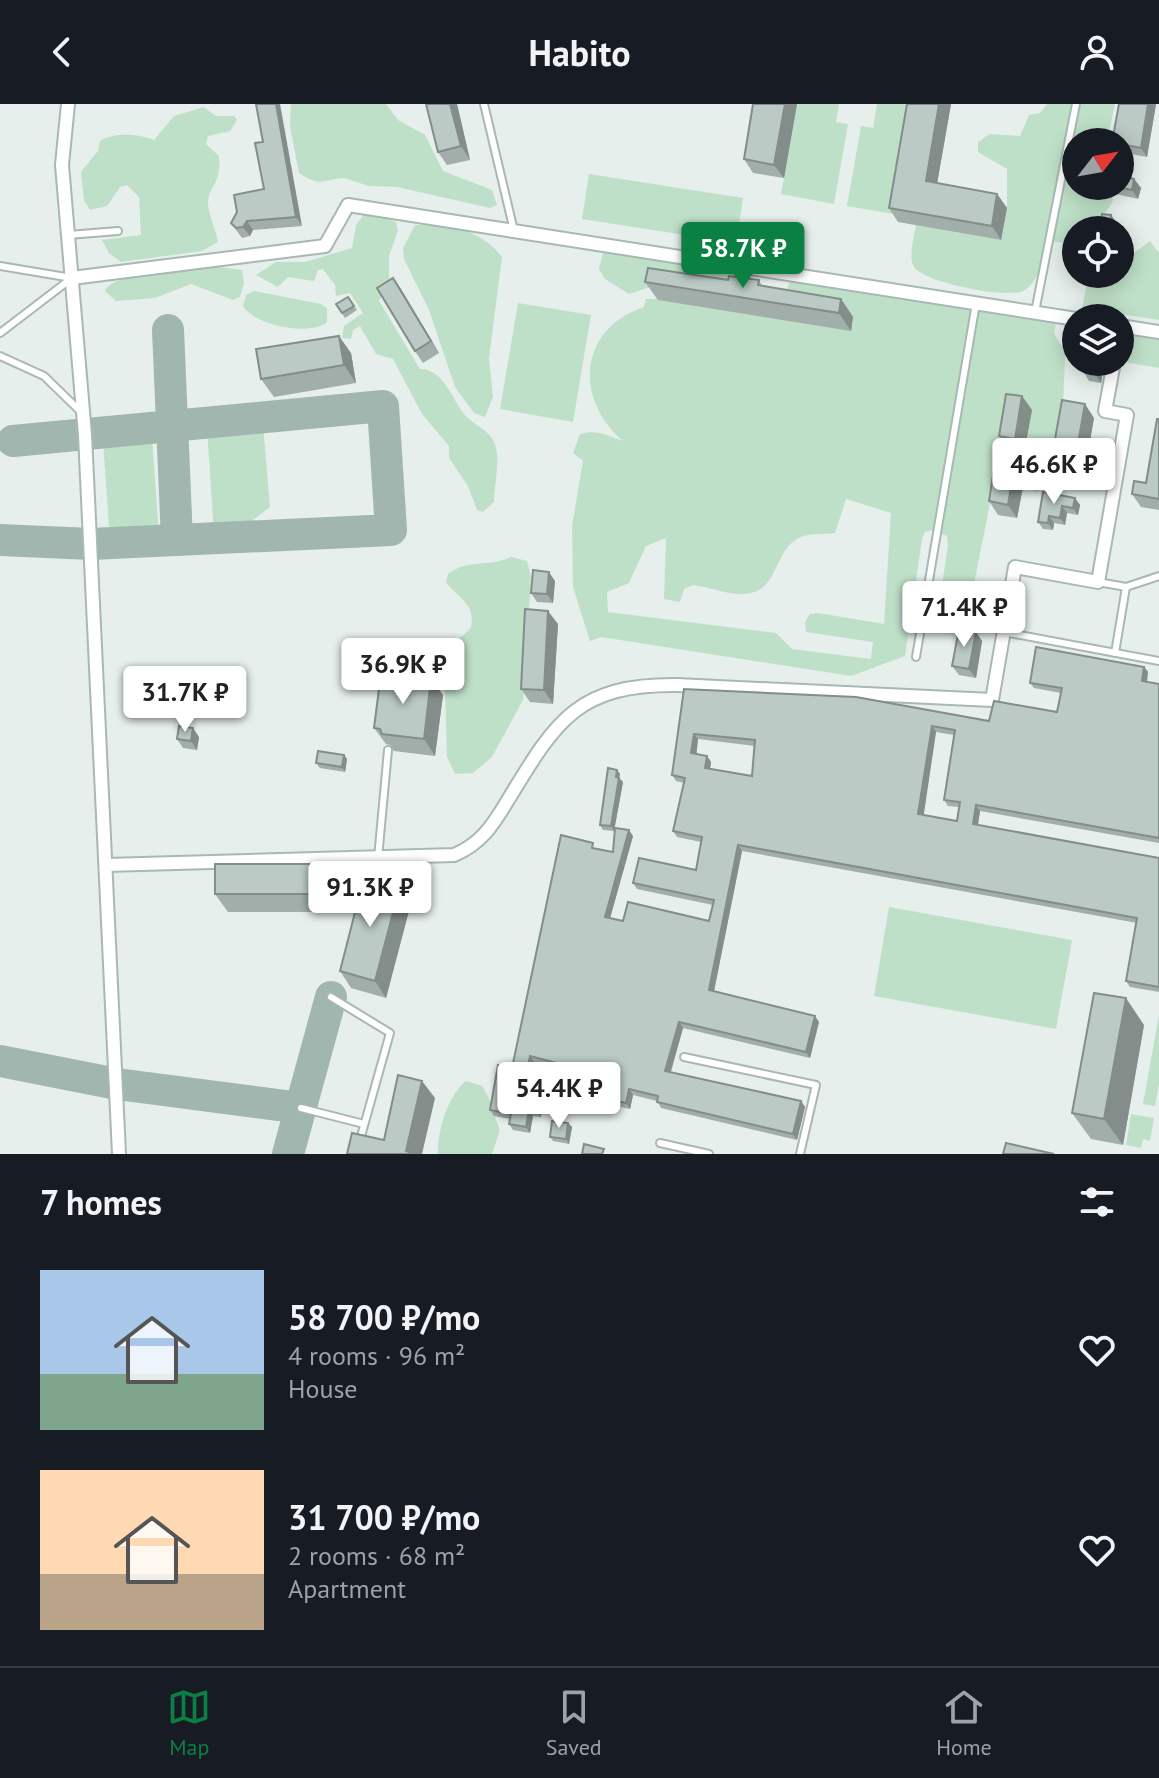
<!DOCTYPE html>
<meta charset="utf-8">
<style>
body{margin:0;font-family:"PT Sans",sans-serif;background:#20242c;color:#f1f3f6;height:100vh;display:flex;flex-direction:column;font-size:30px;white-space:nowrap}
*{box-sizing:border-box;margin:0}
p{font-size:26px;color:#9ea1a6}
.icon{flex:none;width:44px;height:44px;fill:none;stroke:currentColor;stroke-width:2;stroke-linecap:round;stroke-linejoin:round}
.map{position:relative;height:1050px;overflow:hidden}
.panel{display:flex;flex-direction:column;background:#171b24;flex:1}
.panel>*{flex:none}
.needle{width:52px;rotate:59deg}
.tools{position:absolute;left:1062px;top:24px;display:grid;gap:16px}
.tools a{display:grid;place-items:center;width:72px;height:72px;border-radius:50%;background:#171b24;box-shadow:0 4px 20px #0003;font-size:40px}
.price{position:absolute;translate:-50% -68px;padding:0 18px;border-radius:8px;background:#fff;color:#222;font-size:26px;line-height:52px;filter:drop-shadow(0 2px 4px #0008)}
.price::after{content:'';position:absolute;left:50%;top:48px;width:24px;height:18px;margin-left:-12px;background:inherit;clip-path:polygon(0 0,100% 0,50% 100%)}
.price.active{background:#0b8043;color:#fff}
ul{padding:0;list-style:none}
li{display:flex;align-items:center;gap:24px;height:200px;padding:0 40px}
li span{display:grid;place-items:center;flex:none;width:224px;height:160px;border-radius:0px;color:#555}
li>.icon{margin-inline-start:auto}
span .icon{width:96px;height:96px;fill:#fffc;stroke-width:1}
li b{font-size:34px}
h2{display:flex;justify-content:space-between;align-items:center;height:96px;padding:0 40px;font-size:34px}
header{display:flex;justify-content:space-between;align-items:center;height:104px;padding:0 40px;background:#171b24;font-size:36px;font-weight:800}
.tab-bar{display:flex;justify-content:space-around;align-items:center;height:112px;border-top:2px solid #363941;background:#171b24;font-size:22px;color:#9ea1a6}
.tab-bar a{display:grid;justify-items:center;gap:4px}
.tab-bar .active{color:#0b8043}
.map>svg:first-child{display:block}
</style>
<header><svg class="icon" aria-label="back" viewBox="0 0 24 24"><path d="M15 5l-7 7 7 7"/></svg>Habito<svg class="icon" aria-label="person" viewBox="0 0 24 24"><circle cx="12" cy="8" r="4"/><path d="M4 21q1-7 8-7t8 7"/></svg></header>
<div class="map">
<svg width="1159" height="1050" viewBox="0 0 1159 1050">
<rect width="100%" height="100%" fill="#e6efeb"/>
<g fill="#bfe0c8" fill-rule="evenodd">
<path d="M291 0H386L398 16 425 31 443 67 492 86 497 101 490 104 397 83 369 82 344 74C322 75 322 84 299 69L290 22Z"/>
<path d="M797 0H839L836 18 848 20 834 100 781 90Z"/>
<path d="M877 0H919L899 111 847 102 861 22 873 24Z"/>
<path d="M1047 0H1115L1107 38H1076V82H1108L1113 96C1108 110 1097 113 1090 126H1076V141L1045 136C1042 154 1041 175 1025 186 1011 196 924 179 914 163 908 153 914 133 916 121L1001 136 1007 104V65L978 48V38L990 30 1020 32 1029 11 1040 9Z"/>
<path d="M204 3 216 12H234L237 16 230 27 208 32 206 40 219 52C222 80 208 82 208 100 209 112 216 126 218 138L202 147 121 158 109 149 102 136 141 131 139 93 127 81 120 83 107 102 90 106 84 96 81 68 98 47 100 37C115 28 139 30 154 36L174 12Z"/>
<path d="M589 70 743 94 736 139 582 115Z"/>
<path d="M366 108 396 118 398 126 389 152V178L379 197 420 265C444 265 452 296 465 311 473 320 488 326 493 336 502 352 494 380 494 398L483 408 477 406 468 382 449 354V342L422 310 393 255 376 250 360 222 353 226 351 235 342 234 344 222 363 209 350 189 336 192 335 181 323 165 318 166 314 177 288 173 278 183 256 171 276 158H305L352 144 356 121Z"/>
<path d="M415 121C448 120 481 125 502 153L489 254 493 293 485 313 474 309 455 283 429 206 404 155 403 144Z"/>
<path d="M1150 137 1159 149V216L1082 204 1087 179 1103 170H1120V160Z"/>
<path d="M603 148 745 169 742 190 785 201 789 177 1056 219 1054 229 1066 250C1061 277 1069 380 1036 388L1027 385 1009 366 996 370 967 514 961 524 943 522 937 515 948 441 947 432 932 426 925 428 922 435 905 552 851 572 601 533 590 537 573 483 572 422 583 357 573 349 580 330C597 325 608 332 623 337 574 295 578 225 644 203L646 195H657L650 183 629 190 605 175 599 165ZM846 395 891 409 884 520 818 509 810 510 805 518 806 528 873 538 871 555 792 545 776 529 608 508 607 488 629 479 646 442 666 434 664 495 680 498 684 485 693 481C709 483 725 490 743 490 779 489 772 450 797 435 809 428 821 431 835 429Z"/>
<path d="M220 163 242 166 244 179 240 193 233 196 191 180 155 194 116 197 105 187C113 167 198 165 220 163Z"/>
<path d="M254 187 321 200 327 204V218C309 233 254 221 243 202L246 191Z"/>
<path d="M518 199 591 211 573 318 500 305Z"/>
<path d="M1129 231 1159 236V264L1124 258Z"/>
<path d="M263 321 270 403 237 428 214 429 207 325Z"/>
<path d="M152 333 159 433 120 434 109 422 103 338Z"/>
<path d="M511 453 527 457 531 473 523 596 492 653 473 669 455 670 447 653 445 584 425 578C403 545 457 545 471 523 476 499 458 495 446 478L448 470C467 455 490 463 511 453Z"/>
<path d="M889 803 1072 836 1056 925 874 892Z"/>
<path d="M1159 911V980L1155 1002 1143 1000Z"/>
<path d="M466 977 482 982C492 996 493 1011 500 1026L492 1050H438C437 1028 448 991 466 977Z"/>
<path d="M1131 1010 1154 1014 1150 1037 1143 1035 1141 1044 1126 1041Z"/>
</g>
<g fill="none" stroke-linecap="round" stroke-linejoin="round">
<g stroke="#a2b6b0" stroke-width="32">
<path d="M168 226 177 436"/>
<path d="M0 436 91 440 391 426 383 302 13 337"/>
<path d="M0 957 117 980 301 1004"/>
<path d="M288 1050 331 893"/>
</g>
<defs>
<g id="lane">
<path d="M484 0 514 127"/>
<path d="M68 131 118 127"/>
<path d="M0 162 72 174"/>
<path d="M1035 208 1076 0"/>
<path d="M0 229 72 174"/>
<path d="M0 252 44 272 81 308"/>
<path d="M1098 478 1126 483 1159 472"/>
<path d="M1004 528 1159 557"/>
<path d="M1115 549 1126 483"/>
<path d="M916 553 976 199"/>
<path d="M378 754 388 646"/>
<path d="M331 893 390 929 356 1050"/>
<path d="M684 953 816 981 800 1050"/>
<path d="M301 1004 364 1020"/>
<path d="M660 1039 709 1050"/>
</g>
<g id="street">
<path d="M68 0 62 61 85 331 119 1050"/>
<path d="M72 174 325 142 348 101 1076 215"/>
<path d="M1120 222 1159 228"/>
<path d="M106 761 454 751C481 740 493 721 508 696 556 617 577 580 677 581L992 596 1015 463 1098 478 1127 311 1105 307 1114 258"/>
</g>
</defs>
<use href="#lane" stroke="#a8b8b2" stroke-width="10"/>
<use href="#street" stroke="#a8b8b2" stroke-width="16"/>
<use href="#lane" stroke="#fff" stroke-width="6"/>
<use href="#street" stroke="#fff" stroke-width="12"/>
</g>
<g fill="#a1aea9" fill-rule="evenodd">
<path d="M457 0 470 56 447 61 438 48Z"/>
<path d="M753 0H797L784 74 753 69 744 55Z"/>
<path d="M907 0H951L937 80 997 90 1007 104 1001 136 898 118 889 104Z"/>
<path d="M1119 0H1156L1147 53 1120 48Z"/>
<path d="M255 39 302 122 253 126 250 132 242 134 231 119 264 85Z"/>
<path d="M1134 75 1141 84 1138 95 1116 90 1110 82Z"/>
<path d="M393 174 439 249 423 259 415 247Z"/>
<path d="M728 176H759L762 182 841 195 853 213 851 227 658 196 645 178Z"/>
<path d="M348 193 357 206 345 214 336 200Z"/>
<path d="M351 249 356 279 274 293 261 275Z"/>
<path d="M1104 262 1101 279 1089 277 1083 267Z"/>
<path d="M1022 292 1032 306 1024 349 1008 346 999 332Z"/>
<path d="M1094 314 1082 381 1060 377 1050 363Z"/>
<path d="M1159 315V406L1141 403 1132 390 1146 379Z"/>
<path d="M1012 370 1023 383 1017 414 998 411 989 397Z"/>
<path d="M1075 394 1080 401 1078 411 1067 409 1065 421 1054 419 1053 426 1043 425 1038 418Z"/>
<path d="M555 477 553 499 537 498 531 489Z"/>
<path d="M558 520 553 600 530 598 521 585Z"/>
<path d="M976 528 982 537 976 574 959 571 952 562Z"/>
<path d="M1144 563 1148 568 1147 578 1159 580V739L980 707 978 721 1159 754V888L1130 883 1126 877 1137 819 742 747 714 887 819 918 810 954 683 924 671 968 801 997 805 1003 797 1036 661 1004 657 997 633 991 630 1005 602 999 600 1006 585 1003 581 997 586 971 534 958 530 978 539 979 543 985 544 993 541 1013 533 1012 530 1029 513 1026 509 1020 510 1015 494 1012 490 1006 512 964 613 748 633 732 610 814 623 817H709L713 801 637 785 633 779 696 766 701 738 677 733 673 727 684 679 676 677 672 671 684 585 989 617 1057 608 1061 589 1034 584 1030 579ZM936 628 954 631 944 696 948 702 959 703 957 717 923 711ZM698 635 755 642 752 672 710 665 711 658 707 652 696 650Z"/>
<path d="M443 591 435 652 394 647 390 641 386 640 374 624Z"/>
<path d="M199 633 197 646 183 644 177 635Z"/>
<path d="M344 651 347 655 345 668 320 664 316 659Z"/>
<path d="M617 666 620 670 619 674 623 678 614 727 603 726 600 721Z"/>
<path d="M322 760 334 778V808H228L215 790Z"/>
<path d="M411 799 386 894 351 884 340 867Z"/>
<path d="M1144 921 1123 1041 1091 1035 1072 1009Z"/>
<path d="M568 1019 572 1023 569 1040 553 1037 550 1033Z"/>
</g>
<g fill="#838d89">
<path d="M276 0H280L302 122 296 113Z"/>
<path d="M450 0H457L470 56 461 42Z"/>
<path d="M785 0H797L784 74 774 61Z"/>
<path d="M939 0H951L935 91 926 77Z"/>
<path d="M1148 0H1156L1147 53 1141 44Z"/>
<path d="M1134 75 1141 84 1138 95 1132 86Z"/>
<path d="M997 90 1007 104 1001 136 992 122Z"/>
<path d="M1111 111 1118 120 1117 126H1109Z"/>
<path d="M247 117 253 126 250 132 243 123Z"/>
<path d="M393 174 401 185 439 249 431 237Z"/>
<path d="M841 195 853 213 851 227 839 209Z"/>
<path d="M339 232 351 249 356 279 344 261Z"/>
<path d="M1097 258H1101L1104 262 1101 279 1095 270Z"/>
<path d="M1022 292 1032 306 1024 349 1015 335Z"/>
<path d="M1085 300 1094 314 1082 381 1073 367Z"/>
<path d="M1007 361 1023 383 1017 414 1008 401 1005 368Z"/>
<path d="M1075 394 1080 401 1078 411 1073 404Z"/>
<path d="M1062 402 1067 409 1065 421 1060 414Z"/>
<path d="M1049 412 1054 419 1053 426 1048 419Z"/>
<path d="M549 468 555 477 553 499 547 490Z"/>
<path d="M548 507 558 520 553 600 544 586Z"/>
<path d="M976 528 982 537 976 574 969 565Z"/>
<path d="M1144 563 1148 568 1146 583 1142 577Z"/>
<path d="M431 575 443 591 435 652 424 635Z"/>
<path d="M932 622 936 628 923 716 918 710Z"/>
<path d="M193 624 199 633 197 646 191 637Z"/>
<path d="M694 630 698 635 696 655 691 649Z"/>
<path d="M344 651 347 655 345 668 342 663Z"/>
<path d="M707 652 711 658 709 670 705 664Z"/>
<path d="M617 666 620 670 619 674 623 678 614 727 611 722Z"/>
<path d="M976 701 980 707 977 726 973 720Z"/>
<path d="M629 726 633 732 609 818 605 813Z"/>
<path d="M738 741 742 747 713 892 709 886Z"/>
<path d="M322 760 334 778V808L322 790Z"/>
<path d="M400 782 411 799 386 894 375 877Z"/>
<path d="M1126 894 1144 921 1123 1041 1104 1015Z"/>
<path d="M815 912 819 918 810 954 806 948Z"/>
<path d="M679 918 683 924 669 973 665 967Z"/>
<path d="M530 952 534 958 529 982 525 976Z"/>
<path d="M422 977 435 994 422 1050H408L406 1047Z"/>
<path d="M539 979 543 985 544 993 541 1013 537 1007Z"/>
<path d="M629 985 633 991 630 1005 626 999Z"/>
<path d="M598 993 602 999 600 1006 596 1000Z"/>
<path d="M801 997 805 1003 797 1036 793 1030Z"/>
<path d="M529 1006 533 1012 530 1029 526 1023Z"/>
<path d="M568 1019 572 1023 569 1040 566 1035Z"/>
</g>
<g fill="#bbcac4" stroke="#838d89" stroke-width="2" fill-rule="evenodd">
<path d="M256 0H276L296 113 247 117 243 123 236 124 231 119 237 108 234 91 264 85 255 39 263 38Z"/>
<path d="M426 0H450L461 42 438 48Z"/>
<path d="M753 0H785L774 61 744 55Z"/>
<path d="M907 0H939L926 77 997 90 992 122 889 104Z"/>
<path d="M1119 0H1148L1141 44 1120 40V38H1112Z"/>
<path d="M1120 72 1134 75 1132 86 1113 82H1120Z"/>
<path d="M1102 110 1111 111 1109 126H1099Z"/>
<path d="M648 164 728 176 729 172 759 176 758 181 841 195 839 209 645 178Z"/>
<path d="M393 174 431 237 415 247 377 184Z"/>
<path d="M348 193 354 202 342 209 336 200Z"/>
<path d="M339 232 344 261 261 275 256 245Z"/>
<path d="M1084 258H1097L1095 270 1083 267Z"/>
<path d="M1006 290 1022 292 1015 335 999 332Z"/>
<path d="M1062 296 1085 300 1073 367 1050 363Z"/>
<path d="M1157 315H1159V395L1132 390 1134 377 1146 379Z"/>
<path d="M995 359 1007 361 1005 368 1013 370 1008 401 989 397Z"/>
<path d="M1043 388 1075 394 1073 404 1062 402 1060 414 1049 412 1048 419 1038 418Z"/>
<path d="M533 466 549 468 547 490 531 489Z"/>
<path d="M525 505 548 507 544 586 521 585Z"/>
<path d="M959 525 976 528 969 565 952 562Z"/>
<path d="M1036 543 1144 563 1142 577 1159 580V734L976 701 973 720 1159 754V883L1126 877 1137 814 738 741 709 886 815 912 806 948 679 918 665 967 801 997 793 1030 657 998 658 992 629 985 626 999 598 993 596 1000 581 997 587 967 530 952 525 976 539 979 540 987 537 1007 529 1006 526 1023 509 1020 511 1010 490 1006 498 961 512 964 561 731 593 739 592 744 613 748 615 724 629 726 605 813 623 817 628 798 709 817 714 796 633 779 639 754 696 766 702 733 673 727 685 674 672 671 684 585 856 593 989 617 994 597 1057 608 1062 584 1030 579ZM932 622 955 626 944 696 960 698 957 717 918 710ZM694 630 755 636 752 672 705 664 707 652 691 649Z"/>
<path d="M381 569 431 575 424 635 382 630 380 625 374 624Z"/>
<path d="M179 622 193 624 191 637 177 635Z"/>
<path d="M318 647 344 651 342 663 316 659Z"/>
<path d="M608 664 617 666 616 673 619 674 611 722 600 721Z"/>
<rect x="215" y="760" width="107" height="30"/>
<path d="M364 773 400 782 375 877 340 867Z"/>
<path d="M1094 889 1126 894 1104 1015 1072 1009Z"/>
<path d="M398 971 422 977 406 1047 415 1050H347L352 1029 384 1036Z"/>
<path d="M552 1017 568 1019 566 1035 550 1033Z"/>
<path d="M1006 1039 1054 1050H1003Z"/>
<path d="M584 1040 604 1045 602 1050H582Z"/>
</g>
</svg>
<div class="tools">
<a><svg class="needle" viewBox="-14 -14 28 28"><path d="M0-13l5 13h-10z" fill="#e53935"/><path d="M0 13l5-13h-10z" fill="#9ea1a6"/></svg></a>
<a><svg class="icon" aria-label="locate" viewBox="0 0 24 24"><circle cx="12" cy="12" r="6"/><path d="M12 2v4M12 18v4M2 12h4M18 12h4"/></svg></a>
<a><svg class="icon" aria-label="layers" viewBox="0 0 24 24"><path d="M12 4l9 5-9 5-9-5zM3 14l9 5 9-5"/></svg></a>
</div>
<b class="price active" style="left:743px;top:186px">58.7K ₽</b>
<b class="price" style="left:1054px;top:402px">46.6K ₽</b>
<b class="price" style="left:964px;top:545px">71.4K ₽</b>
<b class="price" style="left:403px;top:602px">36.9K ₽</b>
<b class="price" style="left:185px;top:630px">31.7K ₽</b>
<b class="price" style="left:370px;top:825px">91.3K ₽</b>
<b class="price" style="left:559px;top:1026px">54.4K ₽</b>
</div>
<section class="panel">
<h2>7 homes<svg class="icon" aria-label="filters" viewBox="0 0 24 24"><path d="M4 7h16M4 17h16"/><circle cx="9" cy="7" r="2"/><circle cx="15" cy="17" r="2"/></svg></h2>
<ul>
<li><span style="background:linear-gradient(#a9c7e8 65%,#7fa58c 0)"><svg class="icon" aria-label="home" viewBox="0 0 24 24"><path d="M3 11l9-7 9 7M6 9v11h12V9"/></svg></span><div><b>58 700 ₽/mo</b><p>4 rooms · 96 m²</p><p>House</p></div><svg class="icon" aria-label="heart" viewBox="0 0 24 24"><path d="M12 20l-8-8c-3-5 5-10 8-4 3-6 11-1 8 4z"/></svg></li>
<li><span style="background:linear-gradient(#ffd9b3 65%,#b9a48a 0)"><svg class="icon" aria-label="home" viewBox="0 0 24 24"><path d="M3 11l9-7 9 7M6 9v11h12V9"/></svg></span><div><b>31 700 ₽/mo</b><p>2 rooms · 68 m²</p><p>Apartment</p></div><svg class="icon" aria-label="heart" viewBox="0 0 24 24"><path d="M12 20l-8-8c-3-5 5-10 8-4 3-6 11-1 8 4z"/></svg></li>
</ul>
</section>
<nav class="tab-bar">
<a class="active"><svg class="icon" aria-label="map" viewBox="0 0 24 24"><path d="M3 6l6-2 6 2 6-2v14l-6 2-6-2-6 2zM9 4v14M15 6v14"/></svg>Map</a>
<a><svg class="icon" aria-label="saved" viewBox="0 0 24 24"><path d="M7 4h10v16l-5-4-5 4z"/></svg>Saved</a>
<a><svg class="icon" aria-label="home" viewBox="0 0 24 24"><path d="M3 11l9-7 9 7M6 9v11h12V9"/></svg>Home</a>
</nav>
